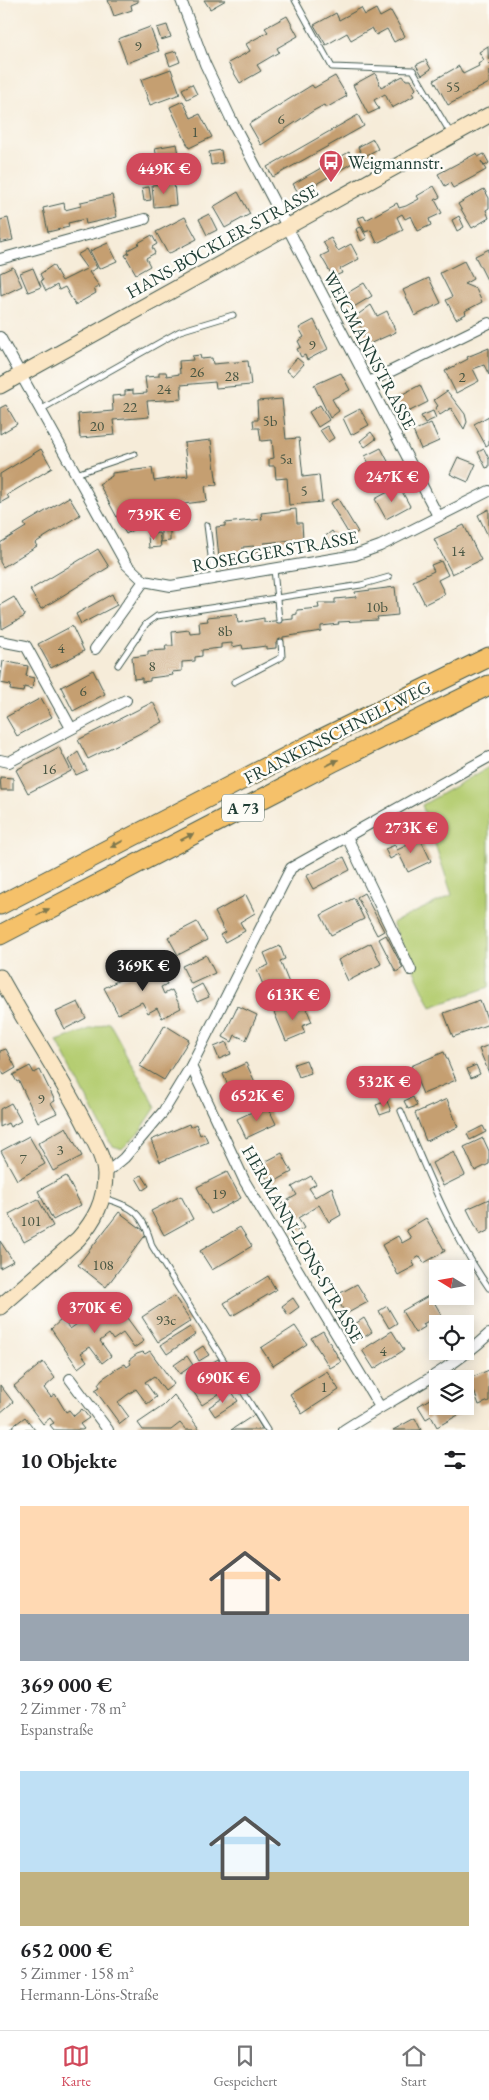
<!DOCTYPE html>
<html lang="de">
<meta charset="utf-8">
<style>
body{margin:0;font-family:"EB Garamond",serif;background:#f6f6f6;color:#202124;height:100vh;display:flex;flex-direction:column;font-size:19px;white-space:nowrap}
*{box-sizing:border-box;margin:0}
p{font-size:16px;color:#757577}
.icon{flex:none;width:28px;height:28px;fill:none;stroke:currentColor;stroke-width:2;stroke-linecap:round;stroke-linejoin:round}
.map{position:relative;height:1430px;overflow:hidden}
.sheet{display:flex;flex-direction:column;background:#fff;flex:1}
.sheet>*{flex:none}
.needle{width:32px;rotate:281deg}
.tools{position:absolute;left:429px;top:1260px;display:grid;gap:10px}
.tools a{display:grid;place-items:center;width:45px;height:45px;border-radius:0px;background:#fff;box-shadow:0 2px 12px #0003;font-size:25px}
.price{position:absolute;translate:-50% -42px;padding:0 11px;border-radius:18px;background:#d1495b;color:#fff;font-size:16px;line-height:32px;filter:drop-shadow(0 1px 2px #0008)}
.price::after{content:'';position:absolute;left:50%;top:30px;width:15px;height:11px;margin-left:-8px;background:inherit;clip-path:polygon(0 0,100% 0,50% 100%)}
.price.active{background:#222;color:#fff}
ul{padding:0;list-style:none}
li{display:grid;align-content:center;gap:10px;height:265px;padding:0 20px}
li span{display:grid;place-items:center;height:155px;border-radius:0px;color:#555}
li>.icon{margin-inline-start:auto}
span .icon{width:90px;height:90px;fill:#fffc;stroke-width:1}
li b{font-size:21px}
h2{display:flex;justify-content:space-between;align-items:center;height:60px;padding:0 20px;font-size:21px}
.tabs{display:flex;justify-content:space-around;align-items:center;height:70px;border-top:1px solid #e0e0e0;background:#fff;font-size:14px;color:#757577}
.tabs a{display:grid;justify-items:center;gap:2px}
.tabs .active{color:#d1495b}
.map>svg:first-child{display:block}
</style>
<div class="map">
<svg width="489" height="1430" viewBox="0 0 489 1430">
<rect width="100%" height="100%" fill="#fdfcf7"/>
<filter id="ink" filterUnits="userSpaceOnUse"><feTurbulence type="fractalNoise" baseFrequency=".02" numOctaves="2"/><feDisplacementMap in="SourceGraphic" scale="10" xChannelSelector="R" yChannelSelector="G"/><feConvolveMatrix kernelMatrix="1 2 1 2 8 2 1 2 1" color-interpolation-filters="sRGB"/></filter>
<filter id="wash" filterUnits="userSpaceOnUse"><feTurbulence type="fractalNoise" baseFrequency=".0096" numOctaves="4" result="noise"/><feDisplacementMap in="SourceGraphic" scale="20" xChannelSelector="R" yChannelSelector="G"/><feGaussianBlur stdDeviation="1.12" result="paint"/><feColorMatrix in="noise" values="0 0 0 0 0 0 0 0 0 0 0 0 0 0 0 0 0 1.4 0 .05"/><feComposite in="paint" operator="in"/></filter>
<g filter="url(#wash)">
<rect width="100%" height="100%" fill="#f6ecd9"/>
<g fill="#b5cd72" stroke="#6a8553">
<path d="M489 767V987L431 1007 392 923 452 895 422 805Z"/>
<path d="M109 1022 156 1107 141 1130 122 1149 113 1146 109 1141 57 1041Z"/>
</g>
<g id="blocks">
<g fill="#c59f71">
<path d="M108 0H138V2L131 5 132 10 114 16Z"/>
<path d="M204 0H226L210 9Z"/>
<path d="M361 8 365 15 376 9 380 17 391 11 405 36 394 42 387 29 376 35 372 28 351 40 347 33 326 45 314 25 336 13 339 20Z"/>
<path d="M287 16 298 36 277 48 279 52 257 65 261 71 240 83 228 63 250 51 246 44 268 32 265 28Z"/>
<path d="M167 25 171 37 161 40 157 28Z"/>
<path d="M150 27 159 51 127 63 118 39Z"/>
<path d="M488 46 489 83 448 105 434 80 459 66 463 74 479 66 478 64 484 60 479 52Z"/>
<path d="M176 51 180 62 170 66 166 54Z"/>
<path d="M426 60 431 69 422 75 416 65Z"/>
<path d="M171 69 180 94 150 105 141 80Z"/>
<path d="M375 73 381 87 403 76 406 80H411L416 89 412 93 414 96 392 108 385 94 374 100 379 109 368 114 353 85Z"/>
<path d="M335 76 347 96 326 108 324 105 313 111 261 145 249 124 312 85 314 88Z"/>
<path d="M192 84 197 94 187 99 182 89Z"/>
<path d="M183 101 191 118 200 114 212 137 189 148 170 107Z"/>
<path d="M358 115 364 126 273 177 267 167Z"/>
<path d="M373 139 378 149 363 157 358 147Z"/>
<path d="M177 144 181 164 159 169 155 148Z"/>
<path d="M221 150 223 163 211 165 209 152Z"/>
<path d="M349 152 354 162 299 194 293 184Z"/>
<path d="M477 153 478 157 484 154 489 163 485 166 481 161 486 170 453 188 450 183 445 186 438 174Z"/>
<path d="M174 183 176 205 154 207 152 185Z"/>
<path d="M434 186 440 197 435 200 442 213 429 219 431 225 418 231 411 216 405 219 402 214 397 217 403 230 377 243 371 230 365 232 358 218 364 216 366 220 397 203 399 208 406 206 419 199 417 196Z"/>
<path d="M149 187 151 200 144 201 142 188Z"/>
<path d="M484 189 489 198V208L486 210 489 218 472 228 458 204Z"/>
<path d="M238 192 250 214 225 228 213 207Z"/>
<path d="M112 195 117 217 86 224 85 219 68 223 69 227 48 232 43 208 64 203 65 210 81 206V202Z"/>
<path d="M209 214 217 230 207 235 199 219Z"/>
<path d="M459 216 464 227 457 231 452 220Z"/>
<path d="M185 217 197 239 168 254 156 232Z"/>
<path d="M8 218 13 240 0 243V220Z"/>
<path d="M361 227 367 238 361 241 356 229Z"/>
<path d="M152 235 157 244 152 247 155 253 146 258 150 266 136 274 125 255 129 253 128 250 139 244 138 243Z"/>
<path d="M331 238 338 251 351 244 359 259 340 269 342 273 333 277 321 256 329 252 323 242Z"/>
<path d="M108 243 117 261 99 269 90 251Z"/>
<path d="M87 249 97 268 89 272 100 287 94 289 96 293 75 305 65 287 59 290 57 285 46 291 41 281 43 280 40 274 53 265 62 281 84 270 87 269 77 255Z"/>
<path d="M489 249V284L475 256Z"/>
<path d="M464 261 473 279 464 284 476 289 482 302 465 311 466 314 456 319 446 300 452 297 440 273Z"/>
<path d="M13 267 22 286 1 296 0 273Z"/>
<path d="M33 268 41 287 28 292 20 273Z"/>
<path d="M429 278 441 303 415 316 403 290Z"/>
<path d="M364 283 372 296 352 308 344 295Z"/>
<path d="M371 305 377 316 387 311 396 332 369 344 356 316Z"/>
<path d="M314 320 328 349 307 360 305 355 301 357 297 349 301 347 298 341 304 337 299 328Z"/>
<path d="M489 348V375L484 365 473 369 479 381 456 393 445 371 468 359 467 357Z"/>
<path d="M200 355 201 359 212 358 213 364 248 361 251 385 216 388 215 382 181 385 182 399 147 401 149 417 113 420 115 435 80 438 78 414 113 411 112 396 125 395V391L133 390V394L147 393 145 377 159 376V372H166L167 376 180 374 179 361 193 360 192 356Z"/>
<path d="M297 358 304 364 293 376 286 370Z"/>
<path d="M341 373 350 390 332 399 339 411 330 418 314 385Z"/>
<path d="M420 385 428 402 404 414 395 398Z"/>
<path d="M447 391 465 414 467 422 464 429 451 408 440 415 435 408 438 406 434 400Z"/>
<path d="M282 399 286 439 299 438 303 477 319 475 322 502 289 505 287 478 276 479 275 466H269V459L274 458 272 440 261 441 259 428H254L253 420H258L257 401Z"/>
<path d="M6 405 17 424 0 434V408Z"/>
<path d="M320 405 329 420 318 427 309 412Z"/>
<path d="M360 409 369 425 351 435 343 418Z"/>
<path d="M433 411 436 418 425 423 421 416Z"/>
<path d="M489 416V444L486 446 474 424Z"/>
<path d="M431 423 439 441 421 449 413 431Z"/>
<path d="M327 426 334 438 328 442 320 430Z"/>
<path d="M371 432 376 439 365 447 360 441Z"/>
<path d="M211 440 217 485 205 486 207 501 152 508 153 518 126 534 99 484 112 476V473L152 468 154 481 188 476 184 443Z"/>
<path d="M381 448 392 469 376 477 365 456Z"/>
<path d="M41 449 52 468 7 495 9 498 0 503V474Z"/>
<path d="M484 449 489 459V467L486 468 478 452Z"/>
<path d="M458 457 476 464 468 482 450 474Z"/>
<path d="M400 470 404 477 393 483 389 476Z"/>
<path d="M399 486 410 506 386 519 375 499Z"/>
<path d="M69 497 80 515 35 543 37 546 3 567 0 562V543L26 527 24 524Z"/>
<path d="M338 499 358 532 350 536 330 503Z"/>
<path d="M296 509 297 523H302L303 539 264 543 265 551 254 552V546L243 547V553L228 555 229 568 220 569 216 527 225 526V523L262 519 261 513Z"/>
<path d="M489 509V538L478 515Z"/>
<path d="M464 525 481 560 452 574 434 539Z"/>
<path d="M170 528V541L161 542V529Z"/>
<path d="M332 531 340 542 330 549 323 538Z"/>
<path d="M159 533 161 547 149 548 148 534Z"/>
<path d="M98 549 109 567 41 609 30 590Z"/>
<path d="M441 561 448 575 438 580 445 594 425 604 413 581 434 571 431 565Z"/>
<path d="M395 587 398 615 377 617 378 620 338 622 339 624 321 626V631L283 637V642L276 643V648L266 649V646L243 649 242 645 232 647V643L221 644V648L202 650V656L195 657V661L182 662V671L172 672 173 675 150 678V681L142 682V678L134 679 132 657 148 655V651L166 650 165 646H173L172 632 189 630 190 634 200 633 199 622 208 621 207 617 237 614 238 623 264 618V622L293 619V615L297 614V610L319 608 318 603H335V599L356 597 355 592Z"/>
<path d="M112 594 117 605 81 624 76 614Z"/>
<path d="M14 597 25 616 2 629 0 605Z"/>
<path d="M72 626 84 651 51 668 38 644Z"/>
<path d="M3 661 28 666 26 676 34 678 32 689 24 687 23 692 10 690 11 685 0 683Z"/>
<path d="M93 670 105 694 73 711 61 687Z"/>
<path d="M41 698 52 717 17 736 6 717Z"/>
<path d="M153 702 163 722 88 759 78 740Z"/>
<path d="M59 747 71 771 28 793 16 770Z"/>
<path d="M78 752 87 770 76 775 68 760Z"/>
<path d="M0 777 13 778V790H1Z"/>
<path d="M419 836 431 861 408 872 399 854 390 859 385 849 395 845 397 850 414 842 413 839Z"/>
<path d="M344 857 350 870 313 889 306 876Z"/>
<path d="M364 893 384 931 377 935 357 897Z"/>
<path d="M246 895 255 913 240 922 245 931 225 942 220 935 225 932 215 912Z"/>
<path d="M354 898 364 919 331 935 321 915Z"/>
<path d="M197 922 207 940 178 955 168 937Z"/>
<path d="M386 935 403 968 396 972 379 939Z"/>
<path d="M371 943 381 964 348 981 338 960Z"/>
<path d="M280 946 285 959 280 961 291 988 268 997 257 970 269 965 264 953Z"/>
<path d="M206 955 215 973 191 984 182 966Z"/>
<path d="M155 961 167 984 161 987 164 994 172 990 181 1008 162 1018 157 1008 148 1013 142 1002 118 1014 104 988Z"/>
<path d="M202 984 209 997 197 1002 191 990Z"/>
<path d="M480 1000 489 1024 453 1037 444 1013Z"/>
<path d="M78 1002 86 1018 65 1029 56 1012Z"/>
<path d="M292 1005 294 1010 305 1005 312 1022 302 1026 305 1033 286 1041 274 1012Z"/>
<path d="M238 1006 257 1015 246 1040 235 1035 232 1042 223 1037Z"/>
<path d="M165 1025 189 1040 164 1080 140 1066Z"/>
<path d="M226 1042 231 1054 219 1059 214 1047Z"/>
<path d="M489 1045V1073L479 1049Z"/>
<path d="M6 1049 16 1068 4 1075 0 1068V1051Z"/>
<path d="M444 1052 456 1080 423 1094 411 1066Z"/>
<path d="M306 1060 311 1073 299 1077 294 1064Z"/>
<path d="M246 1063 255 1082 231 1093 223 1074Z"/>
<path d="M476 1065 480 1074 471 1078 467 1069Z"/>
<path d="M30 1066 34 1073 40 1070 55 1101 51 1103 57 1113 38 1122 19 1081 17 1082 13 1075Z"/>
<path d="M413 1097 417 1106 408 1109 404 1101Z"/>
<path d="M447 1099 458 1127 426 1141 415 1113Z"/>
<path d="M387 1101 391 1111 380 1115 376 1105Z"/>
<path d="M11 1103 21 1121 10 1127 8 1123 0 1127V1109Z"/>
<path d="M267 1105 276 1124 246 1138 237 1119Z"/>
<path d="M189 1124 190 1127 196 1124 200 1135 204 1133 208 1142 160 1162 151 1140Z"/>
<path d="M483 1126 486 1132 470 1140 467 1134Z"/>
<path d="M66 1127 82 1156 53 1171 38 1143Z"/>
<path d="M29 1136 45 1164 17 1180 1 1151Z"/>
<path d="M483 1138 489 1151V1164L475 1171 464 1147Z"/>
<path d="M454 1152 465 1175 443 1186 432 1163Z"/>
<path d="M282 1153 292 1172 270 1184 259 1165Z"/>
<path d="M227 1172 241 1198 211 1214 197 1187Z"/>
<path d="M142 1175 149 1186 143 1190 136 1178Z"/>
<path d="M66 1176 81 1205 53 1220 38 1191Z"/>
<path d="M311 1176 316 1184 309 1188 315 1197 332 1187 341 1215 329 1222 319 1205 298 1218 304 1228 298 1232 281 1204 297 1195 292 1187Z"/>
<path d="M181 1196 193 1219 164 1235 151 1211Z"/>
<path d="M38 1199 53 1226 24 1242 9 1214Z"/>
<path d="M489 1199V1230L480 1235 467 1209Z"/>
<path d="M119 1212 147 1233 106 1287 78 1265Z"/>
<path d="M426 1218 445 1251 424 1263 420 1256 412 1261 415 1266 398 1275 382 1245 398 1236 402 1243 411 1238 406 1230Z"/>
<path d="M240 1227 252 1246 212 1270 200 1251Z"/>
<path d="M0 1241 13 1261 0 1268Z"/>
<path d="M268 1276 276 1290 232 1316 224 1303Z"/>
<path d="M357 1284 368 1302 346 1314 335 1296Z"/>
<path d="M430 1295 441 1314 423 1324 425 1327 415 1333 402 1311Z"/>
<path d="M174 1296 191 1321 158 1342 142 1317Z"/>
<path d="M293 1298 299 1307 288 1315 282 1306Z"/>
<path d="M116 1303 144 1341 134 1348 123 1333 113 1340 109 1334 100 1341 111 1356 102 1363 90 1347 81 1353 87 1361 78 1368 51 1329 62 1319 70 1329 94 1312 90 1307 92 1305 95 1306 103 1316 107 1313 106 1310Z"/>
<path d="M387 1306 397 1323 389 1328 379 1311Z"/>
<path d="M364 1318 372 1332 363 1338 355 1324Z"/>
<path d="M295 1326 307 1344 273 1366 261 1348Z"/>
<path d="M190 1327 195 1335 167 1354 161 1345Z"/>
<path d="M323 1331 341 1362 330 1368 311 1338Z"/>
<path d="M392 1331 404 1350 374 1369 362 1350Z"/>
<path d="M203 1346 209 1355 199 1361 194 1352Z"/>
<path d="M150 1351 174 1384 165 1391 154 1376 145 1382 156 1397 147 1404 136 1389 127 1395 118 1402 129 1417 120 1424 95 1390 100 1387 98 1384 102 1379 119 1367 125 1364 127 1367 131 1364 129 1360 137 1354 143 1352 145 1354Z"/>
<path d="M187 1356 193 1365 180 1374 174 1365Z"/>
<path d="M218 1359 234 1384 202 1405 186 1380Z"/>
<path d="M43 1362 55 1378 44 1388 51 1397 55 1394 66 1412 69 1410 74 1416 82 1409 89 1418 80 1424 84 1429 82 1430H54L50 1425 54 1423 50 1418 43 1424 14 1386Z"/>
<path d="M489 1370V1401L479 1405 474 1391 465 1397V1379H462L467 1375 468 1379Z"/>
<path d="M327 1371 339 1390 302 1414 290 1394Z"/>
<path d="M0 1385 13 1402 0 1413Z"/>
<path d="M232 1392 238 1401 215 1416 209 1407Z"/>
<path d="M438 1394V1406H465L467 1410 437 1427 431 1416 426 1419 418 1406Z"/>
<path d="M174 1395 200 1430H186L180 1423 171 1430H143L138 1423 163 1406Z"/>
<path d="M254 1415 263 1430H231Z"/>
<path d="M25 1417 35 1430H8Z"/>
<path d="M415 1418 421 1430H393Z"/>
</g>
</g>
</g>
<g filter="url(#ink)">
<use href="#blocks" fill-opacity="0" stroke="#3f574d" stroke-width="1"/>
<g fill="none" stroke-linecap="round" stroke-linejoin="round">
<defs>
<g id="lane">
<path d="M295 0 332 67 413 70 451 134"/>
<path d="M40 410 180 331 233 315"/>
<path d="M76 474 135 454"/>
<path d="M207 525 214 579"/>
<path d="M274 569 279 620"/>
<path d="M118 665 146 624 157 616 361 585 389 577"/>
<path d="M234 682 282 657 281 642"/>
<path d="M401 1111C427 1172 451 1234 489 1288"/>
<path d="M103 1198C133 1206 144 1214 152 1246L267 1430"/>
</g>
<g id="street">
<path d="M181 0 205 64 233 123 438 516"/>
<path d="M0 259 145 219"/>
<path d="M0 337 126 564 144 581"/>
<path d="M369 382 489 323"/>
<path d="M144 581 171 586 355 555 380 546 489 491"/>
<path d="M0 641 26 646 71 728"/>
<path d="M95 649 144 581"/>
<path d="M0 760 9 762 126 700"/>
<path d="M347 837 411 970"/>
<path d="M191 1066 245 1182 380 1407"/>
<path d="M105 1174 124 1158 163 1112 191 1066 291 868 489 757"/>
<path d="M70 1379 108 1430"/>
<path d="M344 1430C393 1398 446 1374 489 1334"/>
</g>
<g id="secondary">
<path d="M0 386 489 115"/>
<path d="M0 977C27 1026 58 1072 84 1122 92 1138 104 1156 105 1174 105 1201 95 1220 78 1239L0 1307"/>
</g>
<g id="highway">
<path d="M0 905 321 739 489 657"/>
<path d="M0 935 333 762 489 685"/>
</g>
</defs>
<use href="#lane" stroke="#3f574d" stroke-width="7"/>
<use href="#street" stroke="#3f574d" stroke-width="12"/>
<use href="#secondary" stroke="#3f574d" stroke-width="17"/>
<use href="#highway" stroke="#3f574d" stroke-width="21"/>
<use href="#lane" stroke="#fff" stroke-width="5"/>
<use href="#street" stroke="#fff" stroke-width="10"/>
<use href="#secondary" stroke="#fbe6c4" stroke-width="15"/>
<use href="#highway" stroke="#f5c16b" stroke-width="19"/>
</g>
<defs><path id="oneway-solid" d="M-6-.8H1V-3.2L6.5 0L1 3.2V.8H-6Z" transform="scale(1.25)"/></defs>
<g fill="#7f784d">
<use href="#oneway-solid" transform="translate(332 763) rotate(-27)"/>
<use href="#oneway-solid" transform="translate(187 837) rotate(-27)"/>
<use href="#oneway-solid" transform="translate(117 844) rotate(152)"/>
<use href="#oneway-solid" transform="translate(43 912) rotate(-28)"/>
</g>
</g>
<defs>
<symbol id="bus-pin" viewBox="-11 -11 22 30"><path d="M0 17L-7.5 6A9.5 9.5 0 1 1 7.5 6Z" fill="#d1495b" stroke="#fdfcf7"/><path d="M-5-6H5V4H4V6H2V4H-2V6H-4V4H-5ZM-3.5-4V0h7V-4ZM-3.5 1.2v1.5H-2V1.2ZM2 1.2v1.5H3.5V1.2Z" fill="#fff"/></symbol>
</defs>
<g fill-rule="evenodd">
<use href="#bus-pin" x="317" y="148" width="28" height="38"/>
</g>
<g text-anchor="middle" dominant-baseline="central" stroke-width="5" stroke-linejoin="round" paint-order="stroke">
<g font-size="15" fill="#485643">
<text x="138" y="45">9</text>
<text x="453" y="86">55</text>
<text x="281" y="118">6</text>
<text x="195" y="131">1</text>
<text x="312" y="344">9</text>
<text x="197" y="371">26</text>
<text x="232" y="375">28</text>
<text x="462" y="376">2</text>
<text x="164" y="388">24</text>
<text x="130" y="406">22</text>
<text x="270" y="420">5b</text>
<text x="97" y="425">20</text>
<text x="286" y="458">5a</text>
<text x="304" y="490">5</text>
<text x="458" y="550">14</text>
<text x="377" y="606">10b</text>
<text x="225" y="630">8b</text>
<text x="61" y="647">4</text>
<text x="152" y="665">8</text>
<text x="83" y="690">6</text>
<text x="49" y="768">16</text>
<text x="41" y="1098">9</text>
<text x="60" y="1149">3</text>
<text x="23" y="1158">7</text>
<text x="219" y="1193">19</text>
<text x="31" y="1220">101</text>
<text x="103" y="1264">108</text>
<text x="166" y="1319">93c</text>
<text x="383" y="1350">4</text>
<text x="324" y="1386">1</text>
</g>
<rect fill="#fdfcf7" stroke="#62766e" stroke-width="1" x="222" y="794.5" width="42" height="27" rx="4"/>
<g font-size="16" font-weight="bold" fill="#1f3d34">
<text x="243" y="808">A 73</text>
</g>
<g font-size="18" fill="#1f3d34" stroke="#fdfcf7" text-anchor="start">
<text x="348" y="162">Weigmannstr.</text>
</g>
<g font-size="18" fill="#1f3d34" stroke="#fdfcf7">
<text transform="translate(222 241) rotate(-29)">HANS-BÖCKLER-STRASSE</text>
<text transform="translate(370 350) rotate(62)">WEIGMANNSTRASSE</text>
<text transform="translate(275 551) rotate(-10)">ROSEGGERSTRASSE</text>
<text transform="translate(337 732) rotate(-27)">FRANKENSCHNELLWEG</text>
<text transform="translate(303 1244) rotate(60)">HERMANN-LÖNS-STRASSE</text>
</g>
</g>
</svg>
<div class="tools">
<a><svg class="needle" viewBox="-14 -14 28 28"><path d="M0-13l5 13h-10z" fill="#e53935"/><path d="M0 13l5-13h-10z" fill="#757577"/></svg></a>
<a><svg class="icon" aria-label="locate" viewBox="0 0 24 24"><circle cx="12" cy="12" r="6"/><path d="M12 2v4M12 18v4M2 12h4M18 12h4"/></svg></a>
<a><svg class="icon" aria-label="layers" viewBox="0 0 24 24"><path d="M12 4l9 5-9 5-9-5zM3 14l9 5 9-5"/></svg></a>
</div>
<b class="price" style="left:164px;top:195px">449K €</b>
<b class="price" style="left:392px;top:503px">247K €</b>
<b class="price" style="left:154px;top:541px">739K €</b>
<b class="price" style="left:411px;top:854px">273K €</b>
<b class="price active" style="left:143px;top:992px">369K €</b>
<b class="price" style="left:293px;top:1021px">613K €</b>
<b class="price" style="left:384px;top:1108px">532K €</b>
<b class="price" style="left:257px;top:1122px">652K €</b>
<b class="price" style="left:95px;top:1334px">370K €</b>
<b class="price" style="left:223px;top:1404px">690K €</b>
</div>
<section class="sheet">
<h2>10 Objekte<svg class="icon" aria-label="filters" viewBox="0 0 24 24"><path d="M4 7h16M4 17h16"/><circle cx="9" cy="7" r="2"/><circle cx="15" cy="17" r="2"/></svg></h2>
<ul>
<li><span style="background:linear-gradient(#ffd9b3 70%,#9aa5b1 0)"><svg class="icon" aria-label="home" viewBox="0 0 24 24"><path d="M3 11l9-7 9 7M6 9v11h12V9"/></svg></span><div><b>369 000 €</b><p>2 Zimmer · 78 m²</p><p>Espanstraße</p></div></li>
<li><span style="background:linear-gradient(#bfe0f5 65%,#c2b280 0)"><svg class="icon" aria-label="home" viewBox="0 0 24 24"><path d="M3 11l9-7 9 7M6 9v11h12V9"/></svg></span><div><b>652 000 €</b><p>5 Zimmer · 158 m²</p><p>Hermann-Löns-Straße</p></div></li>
</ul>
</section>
<nav class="tabs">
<a class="active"><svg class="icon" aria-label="map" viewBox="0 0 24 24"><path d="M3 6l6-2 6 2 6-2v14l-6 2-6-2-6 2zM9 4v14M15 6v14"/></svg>Karte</a>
<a><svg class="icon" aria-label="saved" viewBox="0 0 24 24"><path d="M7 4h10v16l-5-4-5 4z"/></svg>Gespeichert</a>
<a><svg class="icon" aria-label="home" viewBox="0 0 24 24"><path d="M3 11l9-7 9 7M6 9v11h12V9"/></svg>Start</a>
</nav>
